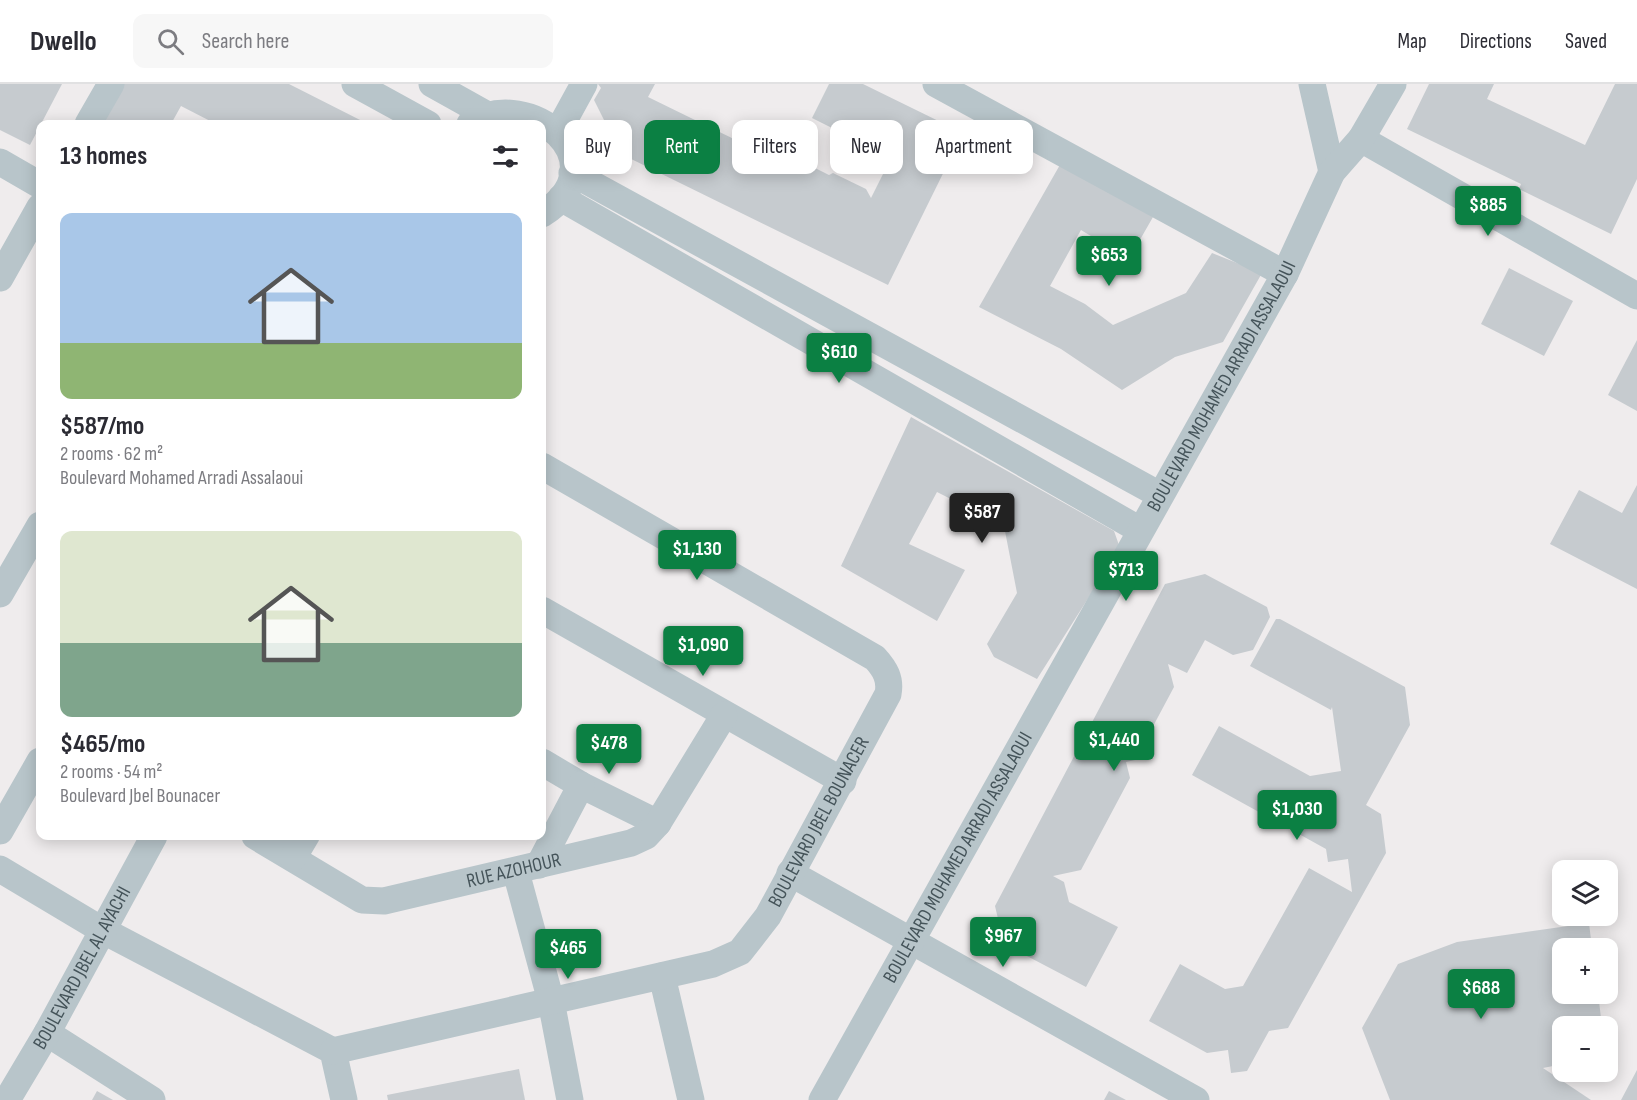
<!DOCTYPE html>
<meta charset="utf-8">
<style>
body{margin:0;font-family:"Sofia Sans Condensed",sans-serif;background:#f7f7f7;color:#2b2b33;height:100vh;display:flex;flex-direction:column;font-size:22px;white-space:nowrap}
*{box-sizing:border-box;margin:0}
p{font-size:20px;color:#7c7c81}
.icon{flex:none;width:33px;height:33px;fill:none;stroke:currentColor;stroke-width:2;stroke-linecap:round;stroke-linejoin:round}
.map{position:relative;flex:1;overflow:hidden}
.drawer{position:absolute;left:36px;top:36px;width:510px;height:720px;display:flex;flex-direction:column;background:#fff;border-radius:12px;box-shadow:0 3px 15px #0003}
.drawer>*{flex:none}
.guide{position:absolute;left:564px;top:36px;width:570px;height:54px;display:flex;gap:12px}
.tools{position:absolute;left:1552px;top:776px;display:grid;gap:12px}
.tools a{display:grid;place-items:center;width:66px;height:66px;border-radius:12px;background:#fff;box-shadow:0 3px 15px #0003;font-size:30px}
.price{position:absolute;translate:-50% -51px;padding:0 14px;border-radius:6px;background:#0b8043;color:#fff;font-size:20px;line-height:39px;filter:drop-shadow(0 2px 3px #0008)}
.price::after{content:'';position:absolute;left:50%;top:36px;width:18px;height:14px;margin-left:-9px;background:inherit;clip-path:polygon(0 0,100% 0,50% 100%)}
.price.active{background:#222;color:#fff}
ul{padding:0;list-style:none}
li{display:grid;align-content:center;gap:12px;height:318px;padding:0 24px}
li span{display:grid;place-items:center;height:186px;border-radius:12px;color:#555}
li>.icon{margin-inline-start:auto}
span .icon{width:108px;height:108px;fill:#fffc;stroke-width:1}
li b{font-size:26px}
h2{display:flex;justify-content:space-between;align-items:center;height:72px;padding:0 24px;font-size:26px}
.tag{padding:0 21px;border-radius:12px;background:#fff;box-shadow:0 3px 15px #0003;font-size:21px;line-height:54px}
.tag.active{background:#0b8043;color:#fff}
header{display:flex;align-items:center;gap:36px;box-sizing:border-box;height:84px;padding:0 30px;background:#fff;border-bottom:2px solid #e1e1e2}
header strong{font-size:28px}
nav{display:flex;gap:33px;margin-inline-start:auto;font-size:21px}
.search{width:420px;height:54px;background:#f7f7f7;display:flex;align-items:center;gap:15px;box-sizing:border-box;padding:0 21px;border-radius:12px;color:#7c7c81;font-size:22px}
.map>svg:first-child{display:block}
</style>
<header>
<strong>Dwello</strong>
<div class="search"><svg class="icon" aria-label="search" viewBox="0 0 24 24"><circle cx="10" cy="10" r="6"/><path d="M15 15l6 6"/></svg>Search here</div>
<nav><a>Map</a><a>Directions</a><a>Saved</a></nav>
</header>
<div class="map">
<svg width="1637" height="1016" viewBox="0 0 1637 1016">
<rect width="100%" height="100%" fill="#efeced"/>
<g fill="#c6cbcf">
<path d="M0 0H62L30 61 0 46Z"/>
<path d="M122 0H289L368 40H216L181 22 171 40H101Z"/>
<path d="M598 0H655L648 13 791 83 803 78 829 91 833 89 866 105 871 114 885 86 874 65 812 34 829 0H863L963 49 888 201 621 70 594 16 601 4Z"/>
<path d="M1429 0H1494L1487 15 1585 61 1615 0H1637V95L1611 150 1519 105 1521 100 1407 45Z"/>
<path d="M1061 79 1153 133 1129 175 1081 146 1050 202 1085 220 1113 241 1186 209 1212 169 1262 189 1223 258 1175 273 1122 306 1061 265 979 223Z"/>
<path d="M1509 184 1573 217 1544 272 1481 240Z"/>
<path d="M1637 256V327L1608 311Z"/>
<path d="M911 333 1114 447 1120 464 1037 595 994 573 987 560 1017 509 1004 442 937 408 909 460 965 486 937 537 841 482Z"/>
<path d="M1637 401V505L1550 460 1579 406 1622 429Z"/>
<path d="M1205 490 1267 523 1270 533 1253 566 1233 571 1205 556 1187 589 1168 580 1174 603 1135 676 1126 678 1130 694 1081 786 1053 792 1064 798 1069 818 1118 843 1086 903 1004 860 995 822 1165 500Z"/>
<path d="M1276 535H1280L1405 603 1410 641 1366 721 1381 730 1386 769 1288 944 1269 947 1247 987 1231 989 1228 966 1207 969 1149 937 1180 880 1225 905 1243 902 1309 784 1352 808 1348 775 1328 778 1326 765 1192 691 1219 642 1310 692 1341 687 1332 623 1331 626 1250 582Z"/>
<path d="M1589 839 1592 864H1563V909H1598L1602 942H1563V980L1543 984 1591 1016H1390L1362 944 1398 880 1457 858Z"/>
<path d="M519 985 525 1016H388L387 1011Z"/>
<path d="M1637 986V1016H1621Z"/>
<path d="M97 1007 113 1016H92Z"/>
<path d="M1109 1007 1126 1016H1104Z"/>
</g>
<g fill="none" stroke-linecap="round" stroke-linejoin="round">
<g stroke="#b8c5ca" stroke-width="27">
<path d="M355 0 428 40"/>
<path d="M432 0 484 29"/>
<path d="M936 0 1285 190"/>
<path d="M1312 0 1332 88"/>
<path d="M88 40 111 0"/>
<path d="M470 40C529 0 623 79 542 130"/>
<path d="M561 42 584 0"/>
<path d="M1361 55 1637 212"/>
<path d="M0 78 40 101"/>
<path d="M572 89 1160 411"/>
<path d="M561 114 1140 446"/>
<path d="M0 194 40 123"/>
<path d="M0 510 40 441"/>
<path d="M542 526 843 697"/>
<path d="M542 678 581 701 658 739"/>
<path d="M0 747 40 677"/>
<path id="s1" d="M255 752 362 816 384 817 631 759 646 752 658 739 724 631"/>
<path d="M293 774 306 752"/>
<path d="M539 781 581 701"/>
<path d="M0 785 102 846 333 967 344 1016"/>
<path d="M516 788 551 917 570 1016"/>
<path d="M790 789 1196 1016"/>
<path d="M662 892 691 1016"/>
<path d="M47 949 152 1016"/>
<path id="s2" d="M333 967 713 880 740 868 768 832 888 610C891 595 885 585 875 574L542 382"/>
<path id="s3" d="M7 1016 47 949 154 752"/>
<path id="s4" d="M822 1016 1285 190 1332 88 1361 55 1393 0"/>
</g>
</g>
<g text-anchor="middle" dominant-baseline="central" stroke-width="6" stroke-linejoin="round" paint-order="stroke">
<g font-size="20" fill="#45545a" stroke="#fff">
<text stroke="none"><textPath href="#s4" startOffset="818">BOULEVARD MOHAMED ARRADI ASSALAOUI</textPath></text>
<text stroke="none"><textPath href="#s2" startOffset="572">BOULEVARD JBEL BOUNACER</textPath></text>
<text stroke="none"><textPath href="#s4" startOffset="278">BOULEVARD MOHAMED ARRADI ASSALAOUI</textPath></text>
<text stroke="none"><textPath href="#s1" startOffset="280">RUE AZOHOUR</textPath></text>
<text stroke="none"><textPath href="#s3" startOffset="152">BOULEVARD JBEL AL AYACHI</textPath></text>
</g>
</g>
</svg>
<div class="tools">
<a><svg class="icon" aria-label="layers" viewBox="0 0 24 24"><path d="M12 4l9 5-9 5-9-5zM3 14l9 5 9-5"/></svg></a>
<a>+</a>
<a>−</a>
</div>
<b class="price" style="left:1488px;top:153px">$885</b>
<b class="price" style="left:1109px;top:203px">$653</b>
<b class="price" style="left:839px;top:300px">$610</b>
<b class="price active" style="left:982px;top:460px">$587</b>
<b class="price" style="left:697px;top:497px">$1,130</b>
<b class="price" style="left:1126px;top:518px">$713</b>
<b class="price" style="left:703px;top:593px">$1,090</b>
<b class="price" style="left:1114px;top:688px">$1,440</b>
<b class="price" style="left:609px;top:691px">$478</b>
<b class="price" style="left:1297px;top:757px">$1,030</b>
<b class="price" style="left:1003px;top:884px">$967</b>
<b class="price" style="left:568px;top:896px">$465</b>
<b class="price" style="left:1481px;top:936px">$688</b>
<div class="guide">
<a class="tag">Buy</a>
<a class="tag active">Rent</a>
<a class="tag">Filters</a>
<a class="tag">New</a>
<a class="tag">Apartment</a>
</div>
<section class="drawer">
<h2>13 homes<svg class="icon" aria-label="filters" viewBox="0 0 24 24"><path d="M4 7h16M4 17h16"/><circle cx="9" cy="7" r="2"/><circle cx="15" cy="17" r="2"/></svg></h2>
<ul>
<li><span style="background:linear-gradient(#a9c7e8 70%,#8fb573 0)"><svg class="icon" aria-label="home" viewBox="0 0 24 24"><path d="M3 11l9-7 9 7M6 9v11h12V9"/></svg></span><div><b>$587/mo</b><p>2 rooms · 62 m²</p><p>Boulevard Mohamed Arradi Assalaoui</p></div></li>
<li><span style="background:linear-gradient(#dfe7d0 60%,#7fa58c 0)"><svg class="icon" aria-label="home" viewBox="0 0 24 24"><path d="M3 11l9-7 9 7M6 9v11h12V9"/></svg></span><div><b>$465/mo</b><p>2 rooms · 54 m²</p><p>Boulevard Jbel Bounacer</p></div></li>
</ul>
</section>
</div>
